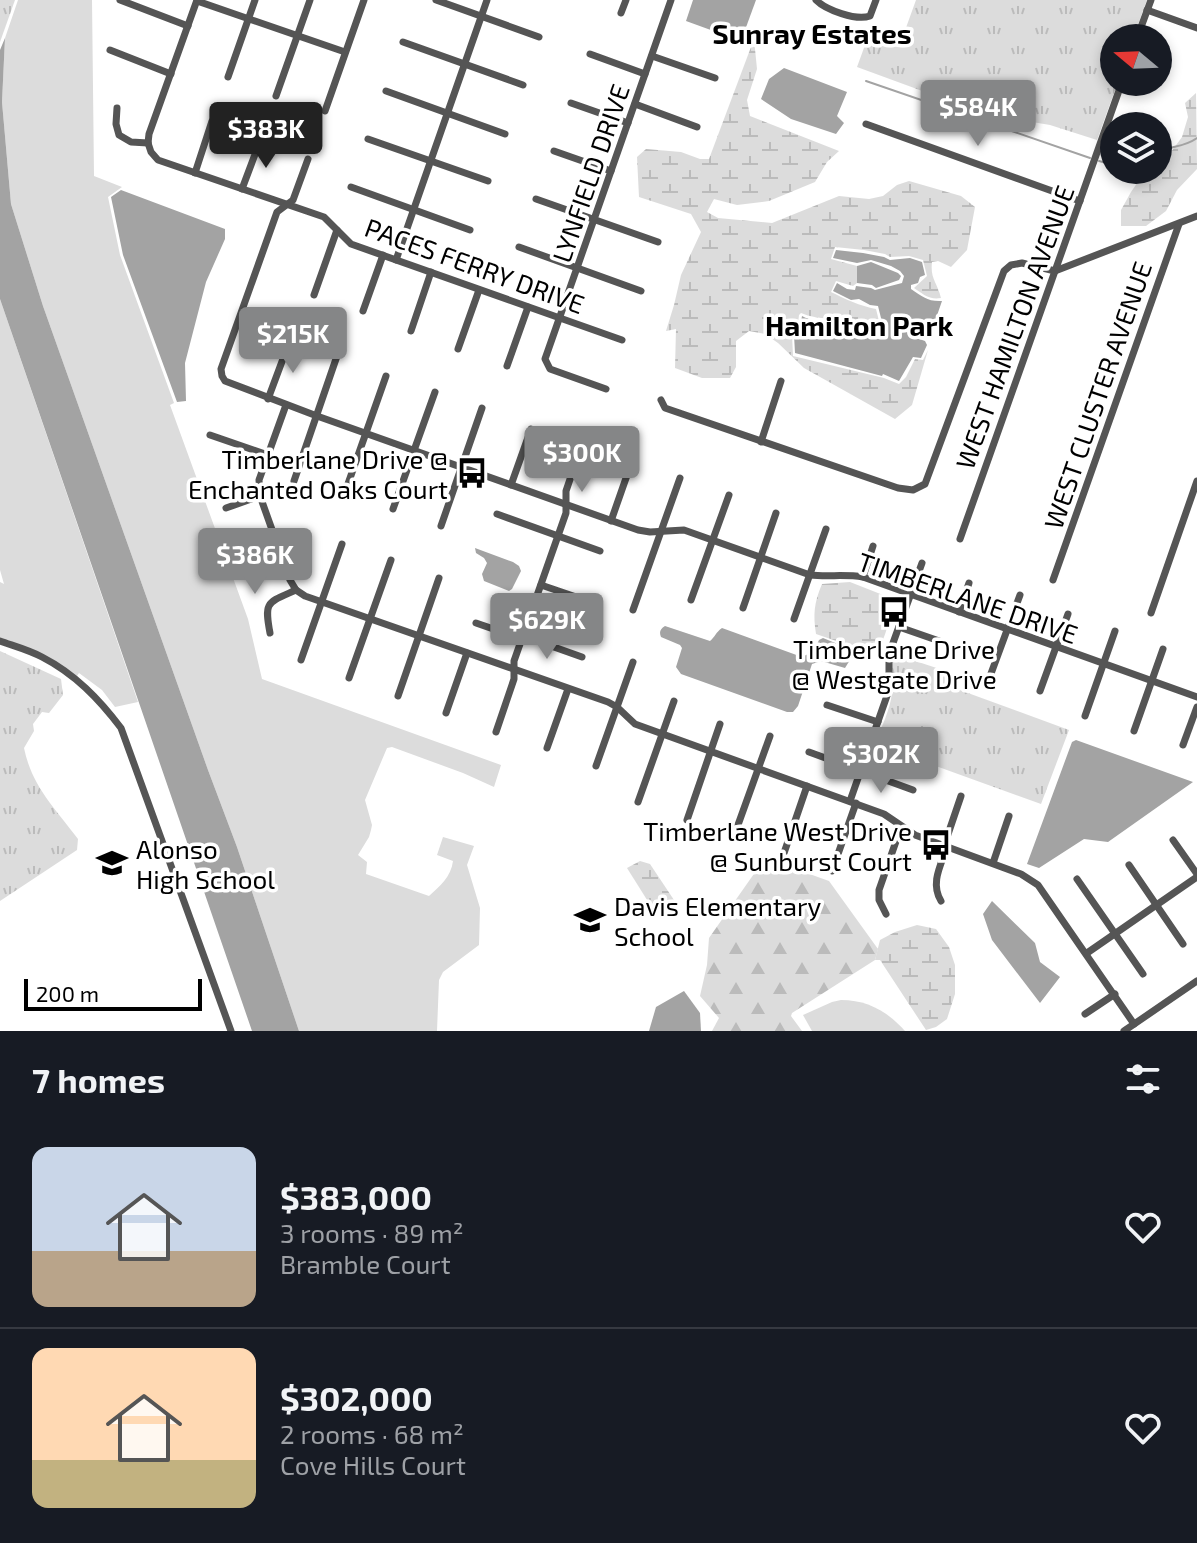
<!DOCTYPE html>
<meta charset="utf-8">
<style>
body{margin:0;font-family:"Exo 2",sans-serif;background:#20242c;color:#f1f3f6;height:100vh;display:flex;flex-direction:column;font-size:30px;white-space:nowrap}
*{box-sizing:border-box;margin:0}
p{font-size:26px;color:#9ea1a6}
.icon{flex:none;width:44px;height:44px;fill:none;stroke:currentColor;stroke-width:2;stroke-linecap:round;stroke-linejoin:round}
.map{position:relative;height:1031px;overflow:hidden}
.sheet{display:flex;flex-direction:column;background:#171b24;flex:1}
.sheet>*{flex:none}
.needle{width:52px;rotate:289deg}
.fabs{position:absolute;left:1100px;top:24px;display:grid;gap:16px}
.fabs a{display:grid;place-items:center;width:72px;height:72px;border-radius:50%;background:#171b24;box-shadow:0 4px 12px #0003;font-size:40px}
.scale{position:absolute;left:24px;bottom:20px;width:178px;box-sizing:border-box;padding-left:8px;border:4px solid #000;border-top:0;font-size:22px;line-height:28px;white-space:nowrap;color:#000;-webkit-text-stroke:6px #fff;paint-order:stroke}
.price{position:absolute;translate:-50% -68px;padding:0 18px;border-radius:8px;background:#858687;color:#fff;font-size:26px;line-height:52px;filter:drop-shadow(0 2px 4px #0008)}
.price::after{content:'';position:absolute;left:50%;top:48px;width:24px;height:18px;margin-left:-12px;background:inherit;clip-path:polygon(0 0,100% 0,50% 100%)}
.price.current{background:#222;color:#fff}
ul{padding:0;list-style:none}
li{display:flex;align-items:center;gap:24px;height:200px;padding:0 32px}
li+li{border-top:2px solid #363941}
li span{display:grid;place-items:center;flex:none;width:224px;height:160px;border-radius:16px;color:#555}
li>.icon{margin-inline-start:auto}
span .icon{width:96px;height:96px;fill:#fffc;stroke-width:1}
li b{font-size:34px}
h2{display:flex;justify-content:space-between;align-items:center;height:96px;padding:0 32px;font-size:34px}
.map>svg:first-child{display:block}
</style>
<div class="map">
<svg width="1197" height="1031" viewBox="0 0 1197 1031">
<defs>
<pattern id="forest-firs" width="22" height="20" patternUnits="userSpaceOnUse" patternTransform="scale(2)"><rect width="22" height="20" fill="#dcdcdc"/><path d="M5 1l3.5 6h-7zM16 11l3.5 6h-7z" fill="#bbb"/></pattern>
<pattern id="wetland-marsh" width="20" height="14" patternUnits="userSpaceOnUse" patternTransform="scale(2)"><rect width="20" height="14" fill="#dcdcdc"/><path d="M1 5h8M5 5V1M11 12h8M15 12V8" fill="none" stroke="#bbb"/></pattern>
<pattern id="park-tufts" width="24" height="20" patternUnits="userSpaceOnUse" patternTransform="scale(2)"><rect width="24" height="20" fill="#dcdcdc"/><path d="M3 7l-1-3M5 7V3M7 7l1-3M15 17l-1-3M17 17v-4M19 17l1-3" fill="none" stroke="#bbb"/></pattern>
</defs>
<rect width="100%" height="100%" fill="#fff"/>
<g fill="#dcdcdc">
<path d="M18 0H92L94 176 122 187 108 197 120 255 174 403 170 405 248 619 262 679 501 765 494 787 463 773 392 747 387 748 365 800 372 825 371 830 369 837 358 855 367 862 366 874 429 896C440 886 451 877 453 861L437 855 443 837 474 846 467 865 480 908 479 945 443 972 439 980 437 1031H299L237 847 208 770 43 306 11 204 2 102 5 38Z"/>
<path d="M0 299 138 702 115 707 102 690 79 673 77 676 0 638V582L4 584 0 570Z"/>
<path d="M841 1000C867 1000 887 1011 905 1031H812L803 1015 832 1002Z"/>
</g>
<path fill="url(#forest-firs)" d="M765 858 829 881 878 949 875 960 792 1013 791 1016 802 1031H712L719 1018 700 996 707 965 709 938Z"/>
<g fill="url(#wetland-marsh)">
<path d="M754 39 757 69 747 100 750 116 839 151 827 162 815 182 769 201 737 205 714 199 707 212 718 218 772 223 839 196 869 199 883 196 897 185 909 181 961 196 975 207 967 250 951 267 938 261 932 262C930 279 937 282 941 298 929 300 923 294 914 288L927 276 923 260 909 256 890 257 885 254 864 250 835 247 831 259 857 266V283L853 286 836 281 831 292C845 299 860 306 876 309L879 321 876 325C867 326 864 323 856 321 837 317 819 321 801 313L799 315 797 332 792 334 793 356 884 378 899 384 906 377 915 359 923 360 928 350 912 405 895 419 804 368 778 343 765 334 749 331 736 341V367L730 378H702L675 368 676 329 666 331 674 305 681 275 701 232 691 214 639 197 637 157 646 149 681 152 700 159H709Z"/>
<path d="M1196 93 1197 169 1177 190 1166 211 1146 226H1121V210L1131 192 1142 176 1158 170 1182 137 1188 117 1185 103Z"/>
<path d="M850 582 883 595C893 618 888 627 879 650L856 655 851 646 816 634C813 614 814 603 822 584Z"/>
<path d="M640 861 650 864 674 900 654 911 627 868Z"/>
<path d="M917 925 936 929 949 947 955 965V994L947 1019 936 1027 926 1030 880 960H875L880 940 895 932Z"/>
</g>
<g fill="url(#park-tufts)">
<path d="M0 0H15L0 42Z"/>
<path d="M916 0H1147L1133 38H1114V82H1118L1097 140 1050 125 985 114 857 67 872 26 903 36Z"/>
<path d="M0 651 61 679 63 695 49 713 42 712 33 724 34 731 24 748C32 787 55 808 78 839L77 850 0 901Z"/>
<path d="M894 654 961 676 957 689 1069 730 1041 804 875 744C881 728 890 710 892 693 894 680 890 667 894 654Z"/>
</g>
<g fill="#a3a3a3">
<path d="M693 0H756L741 41 686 21Z"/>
<path d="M5 38 2 102 11 204 43 306 208 770 237 847 299 1031H252L0 299V50Z"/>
<path d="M784 68 847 92 837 116 844 123 836 134 791 119 761 99 769 79Z"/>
<path d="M121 190 225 229V239L206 282 185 363 186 401 177 402 123 255 111 197Z"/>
<path d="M836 250 863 253 884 257 890 260 910 258 922 262 925 275 920 277 918 283 911 285V289C922 296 928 302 942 301L933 327 911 323 908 335 925 341 927 345 921 358 913 357 899 381 883 374 882 376 795 353 794 335 799 333 802 316C820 326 840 318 859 324 867 327 869 329 878 327L882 322 878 306 870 305 859 299 851 300 833 291 837 283 847 289 855 290 856 286 871 288 875 290 902 283 904 276 900 271 891 266 871 260 857 263 833 258Z"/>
<path d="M871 262 898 273 901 276 899 280 876 288 872 285 857 283V266Z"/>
<path d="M475 548 513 562 519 566 521 571 512 589 509 591 484 581 482 574 487 563 484 558 476 553Z"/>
<path d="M665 626 710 641C715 637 716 632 722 628L802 657 814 651 819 640 823 638 850 649 853 655 845 668 821 661 812 664 798 706 793 712H787L681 674 676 667 682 648 680 645 661 637C659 632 660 629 665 626Z"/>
<path d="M1076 740 1193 782 1108 842 1084 839 1039 868 1027 864 1072 742Z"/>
<path d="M992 901 1035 943 1040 962 1060 977 1040 1003 992 940 983 914Z"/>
<path d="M684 991 700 1013 701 1031H649L656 1007Z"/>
</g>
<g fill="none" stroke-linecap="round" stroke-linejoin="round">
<g stroke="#a3a3a3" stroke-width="2">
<path d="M866 81 1090 158"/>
<path d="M1158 152C1172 145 1183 148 1197 138"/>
<path d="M1099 161 1114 165"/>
</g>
<g stroke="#555" stroke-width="7">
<path d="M120 0 188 26"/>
<path d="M436 0 539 37"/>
<path d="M816 0C826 10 856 21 870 16L876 0"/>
<path d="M197 1 345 52"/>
<path d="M1147 10 1197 28"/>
<path d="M621 13 626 0"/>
<path d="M1137 38 1151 0"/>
<path d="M403 42 523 85"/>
<path d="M110 50 171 74"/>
<path d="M590 54 645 74"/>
<path d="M652 56 715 78"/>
<path d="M228 77 255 0"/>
<path d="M386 91 505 134"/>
<path d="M276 96 310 0"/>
<path d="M571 103 628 123"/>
<path d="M635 104 697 127"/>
<path d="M117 108 116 124 119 135 131 142 148 143"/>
<path d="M325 111 364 0"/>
<path d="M866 124 1080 201"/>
<path d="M368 139 488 181"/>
<path d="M148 143 151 152 158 160 324 217 351 244 622 340"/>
<path d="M148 143 149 134 197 0"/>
<path d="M554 151 611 171"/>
<path d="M308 159 293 200 277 212 221 369 222 376 225 381 317 416 638 530 650 532 684 530 810 575C828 577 845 574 863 577L1197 697"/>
<path d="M195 173 212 121"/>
<path d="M351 187 470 230"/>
<path d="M242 189 260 141"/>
<path d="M536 199 658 242"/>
<path d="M519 247 641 291"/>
<path d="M396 260 487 0"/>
<path d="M314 295 337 230"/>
<path d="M363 311 383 255"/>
<path d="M411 331 431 272"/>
<path d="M458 349 479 290"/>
<path d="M507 366 528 307"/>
<path d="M606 389 550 369 545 359 671 0"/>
<path d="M268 399 290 340"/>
<path d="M661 400 665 408 898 488 913 490 925 484 1004 271 1011 265 1022 263 1055 271 1197 216"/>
<path d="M286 405 259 480 260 496 290 580 296 590 305 596 608 702 617 707 635 724 884 814 915 835 1021 874 1038 885 1134 1024"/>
<path d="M210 435 268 455"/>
<path d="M761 442 781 381"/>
<path d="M294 481 337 356"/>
<path d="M511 485 531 429"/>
<path d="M343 498 386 376"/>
<path d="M226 508 260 496"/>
<path d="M393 509 435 392"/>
<path d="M497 514 600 551"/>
<path d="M611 521 632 461"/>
<path d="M441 526 482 408"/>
<path d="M960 539 1122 82"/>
<path d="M241 557 277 545"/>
<path d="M863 577 873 546"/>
<path d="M1053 580 1179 224"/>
<path d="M541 585 582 599"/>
<path d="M691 600 729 495"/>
<path d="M743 608 776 513"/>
<path d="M633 610 680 478"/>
<path d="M959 612 969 583"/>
<path d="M1151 613 1197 481"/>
<path d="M794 619 826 529"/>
<path d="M476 623 522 639"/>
<path d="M899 627 945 643"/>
<path d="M270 633C264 601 267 603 296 590"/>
<path d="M523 636 582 657"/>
<path d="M0 641C14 646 29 650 42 657 75 674 99 699 121 728L231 1031"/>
<path d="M301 660 342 544"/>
<path d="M349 678 391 560"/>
<path d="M989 679 1020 595"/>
<path d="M1040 691 1068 614"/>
<path d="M398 696 439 578"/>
<path d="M827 705 878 722"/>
<path d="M446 713 467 653"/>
<path d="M1085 716 1115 631"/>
<path d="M1134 731 1163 649"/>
<path d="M496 732 514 679V661L566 513V491L582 444"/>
<path d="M1183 745 1197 707"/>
<path d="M547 748 568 689"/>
<path d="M809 752 913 790"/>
<path d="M596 766 633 662"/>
<path d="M850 801 889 690V654L922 563"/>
<path d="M638 802 674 701"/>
<path d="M687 820 720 724"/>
<path d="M734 836 770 736"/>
<path d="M1173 840 1197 874"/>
<path d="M944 846 961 796"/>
<path d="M784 853 807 786"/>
<path d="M993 863 1009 816"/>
<path d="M1129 865 1183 944"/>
<path d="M832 871 856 803"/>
<path d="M1077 879 1143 974"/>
<path d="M941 901C930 883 941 865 947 847"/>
<path d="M886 914 879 900V890L901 827"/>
<path d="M1087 953 1197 877"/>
<path d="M1085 1014 1115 994"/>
<path d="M1124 1031 1197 981"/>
</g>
</g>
<defs>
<symbol id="bus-bare" viewBox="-9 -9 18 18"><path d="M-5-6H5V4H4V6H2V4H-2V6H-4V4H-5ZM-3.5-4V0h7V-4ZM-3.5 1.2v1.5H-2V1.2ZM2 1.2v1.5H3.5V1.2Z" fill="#000" stroke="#fff" stroke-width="2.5" paint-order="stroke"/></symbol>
<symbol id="school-bare" viewBox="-9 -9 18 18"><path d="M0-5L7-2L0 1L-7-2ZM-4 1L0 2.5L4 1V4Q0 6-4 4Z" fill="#000" stroke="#fff" stroke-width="2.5" paint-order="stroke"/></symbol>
</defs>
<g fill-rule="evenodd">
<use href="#bus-bare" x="450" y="451" width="44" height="44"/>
<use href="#bus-bare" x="872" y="590" width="44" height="44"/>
<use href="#bus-bare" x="914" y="823" width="44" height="44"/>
<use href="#school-bare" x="90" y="841" width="44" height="44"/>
<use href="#school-bare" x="568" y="898" width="44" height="44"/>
</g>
<g text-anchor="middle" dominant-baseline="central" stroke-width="7" stroke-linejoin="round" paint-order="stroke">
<g font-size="26" fill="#000" stroke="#fff">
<text transform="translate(590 173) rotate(-71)">LYNFIELD DRIVE</text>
<text transform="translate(475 265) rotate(20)">PACES FERRY DRIVE</text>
<text transform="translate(1014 327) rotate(-70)">WEST HAMILTON AVENUE</text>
<text transform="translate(1097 395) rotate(-71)">WEST CLUSTER AVENUE</text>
<text transform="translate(968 597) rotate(19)">TIMBERLANE DRIVE</text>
</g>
<g font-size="26" fill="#000" stroke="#fff" text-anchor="end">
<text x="448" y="458">Timberlane Drive @<tspan x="448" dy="30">Enchanted Oaks Court</tspan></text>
<text x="894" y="648" text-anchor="middle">Timberlane Drive<tspan x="894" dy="30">@ Westgate Drive</tspan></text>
<text x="912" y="830">Timberlane West Drive<tspan x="912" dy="30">@ Sunburst Court</tspan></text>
<text x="136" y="848" text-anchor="start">Alonso<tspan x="136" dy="30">High School</tspan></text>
<text x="614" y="905" text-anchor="start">Davis Elementary<tspan x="614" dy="30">School</tspan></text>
</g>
<g font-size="28" font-weight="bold" fill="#000" stroke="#fff">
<text x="812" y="33">Sunray Estates</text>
<text x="859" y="325">Hamilton Park</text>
</g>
</g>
</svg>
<div class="fabs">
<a><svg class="needle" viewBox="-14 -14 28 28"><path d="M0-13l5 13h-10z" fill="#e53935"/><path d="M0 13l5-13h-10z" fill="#9ea1a6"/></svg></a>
<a><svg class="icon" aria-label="layers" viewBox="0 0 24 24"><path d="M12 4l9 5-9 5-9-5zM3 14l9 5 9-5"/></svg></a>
</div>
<div class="scale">200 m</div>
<b class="price" style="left:978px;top:148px">$584K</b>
<b class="price current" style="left:266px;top:170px">$383K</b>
<b class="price" style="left:293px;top:375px">$215K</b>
<b class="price" style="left:582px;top:494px">$300K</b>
<b class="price" style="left:255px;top:596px">$386K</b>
<b class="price" style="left:547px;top:661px">$629K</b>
<b class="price" style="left:881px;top:795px">$302K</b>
</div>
<section class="sheet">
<h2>7 homes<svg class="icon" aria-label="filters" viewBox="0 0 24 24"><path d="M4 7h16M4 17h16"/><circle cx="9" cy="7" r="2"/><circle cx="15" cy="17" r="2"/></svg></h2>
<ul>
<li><span style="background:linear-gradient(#c9d6e8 65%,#b9a48a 0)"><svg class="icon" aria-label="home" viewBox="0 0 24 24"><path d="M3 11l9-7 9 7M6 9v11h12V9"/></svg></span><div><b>$383,000</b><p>3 rooms · 89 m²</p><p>Bramble Court</p></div><svg class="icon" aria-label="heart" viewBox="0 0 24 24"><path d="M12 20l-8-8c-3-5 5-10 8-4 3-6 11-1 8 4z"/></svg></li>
<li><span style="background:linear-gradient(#ffd9b3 70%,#c2b280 0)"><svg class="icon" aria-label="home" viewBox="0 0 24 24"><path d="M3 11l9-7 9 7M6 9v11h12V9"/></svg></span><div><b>$302,000</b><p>2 rooms · 68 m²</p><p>Cove Hills Court</p></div><svg class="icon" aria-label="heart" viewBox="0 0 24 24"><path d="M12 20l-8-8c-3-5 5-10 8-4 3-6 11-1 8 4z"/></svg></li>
</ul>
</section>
